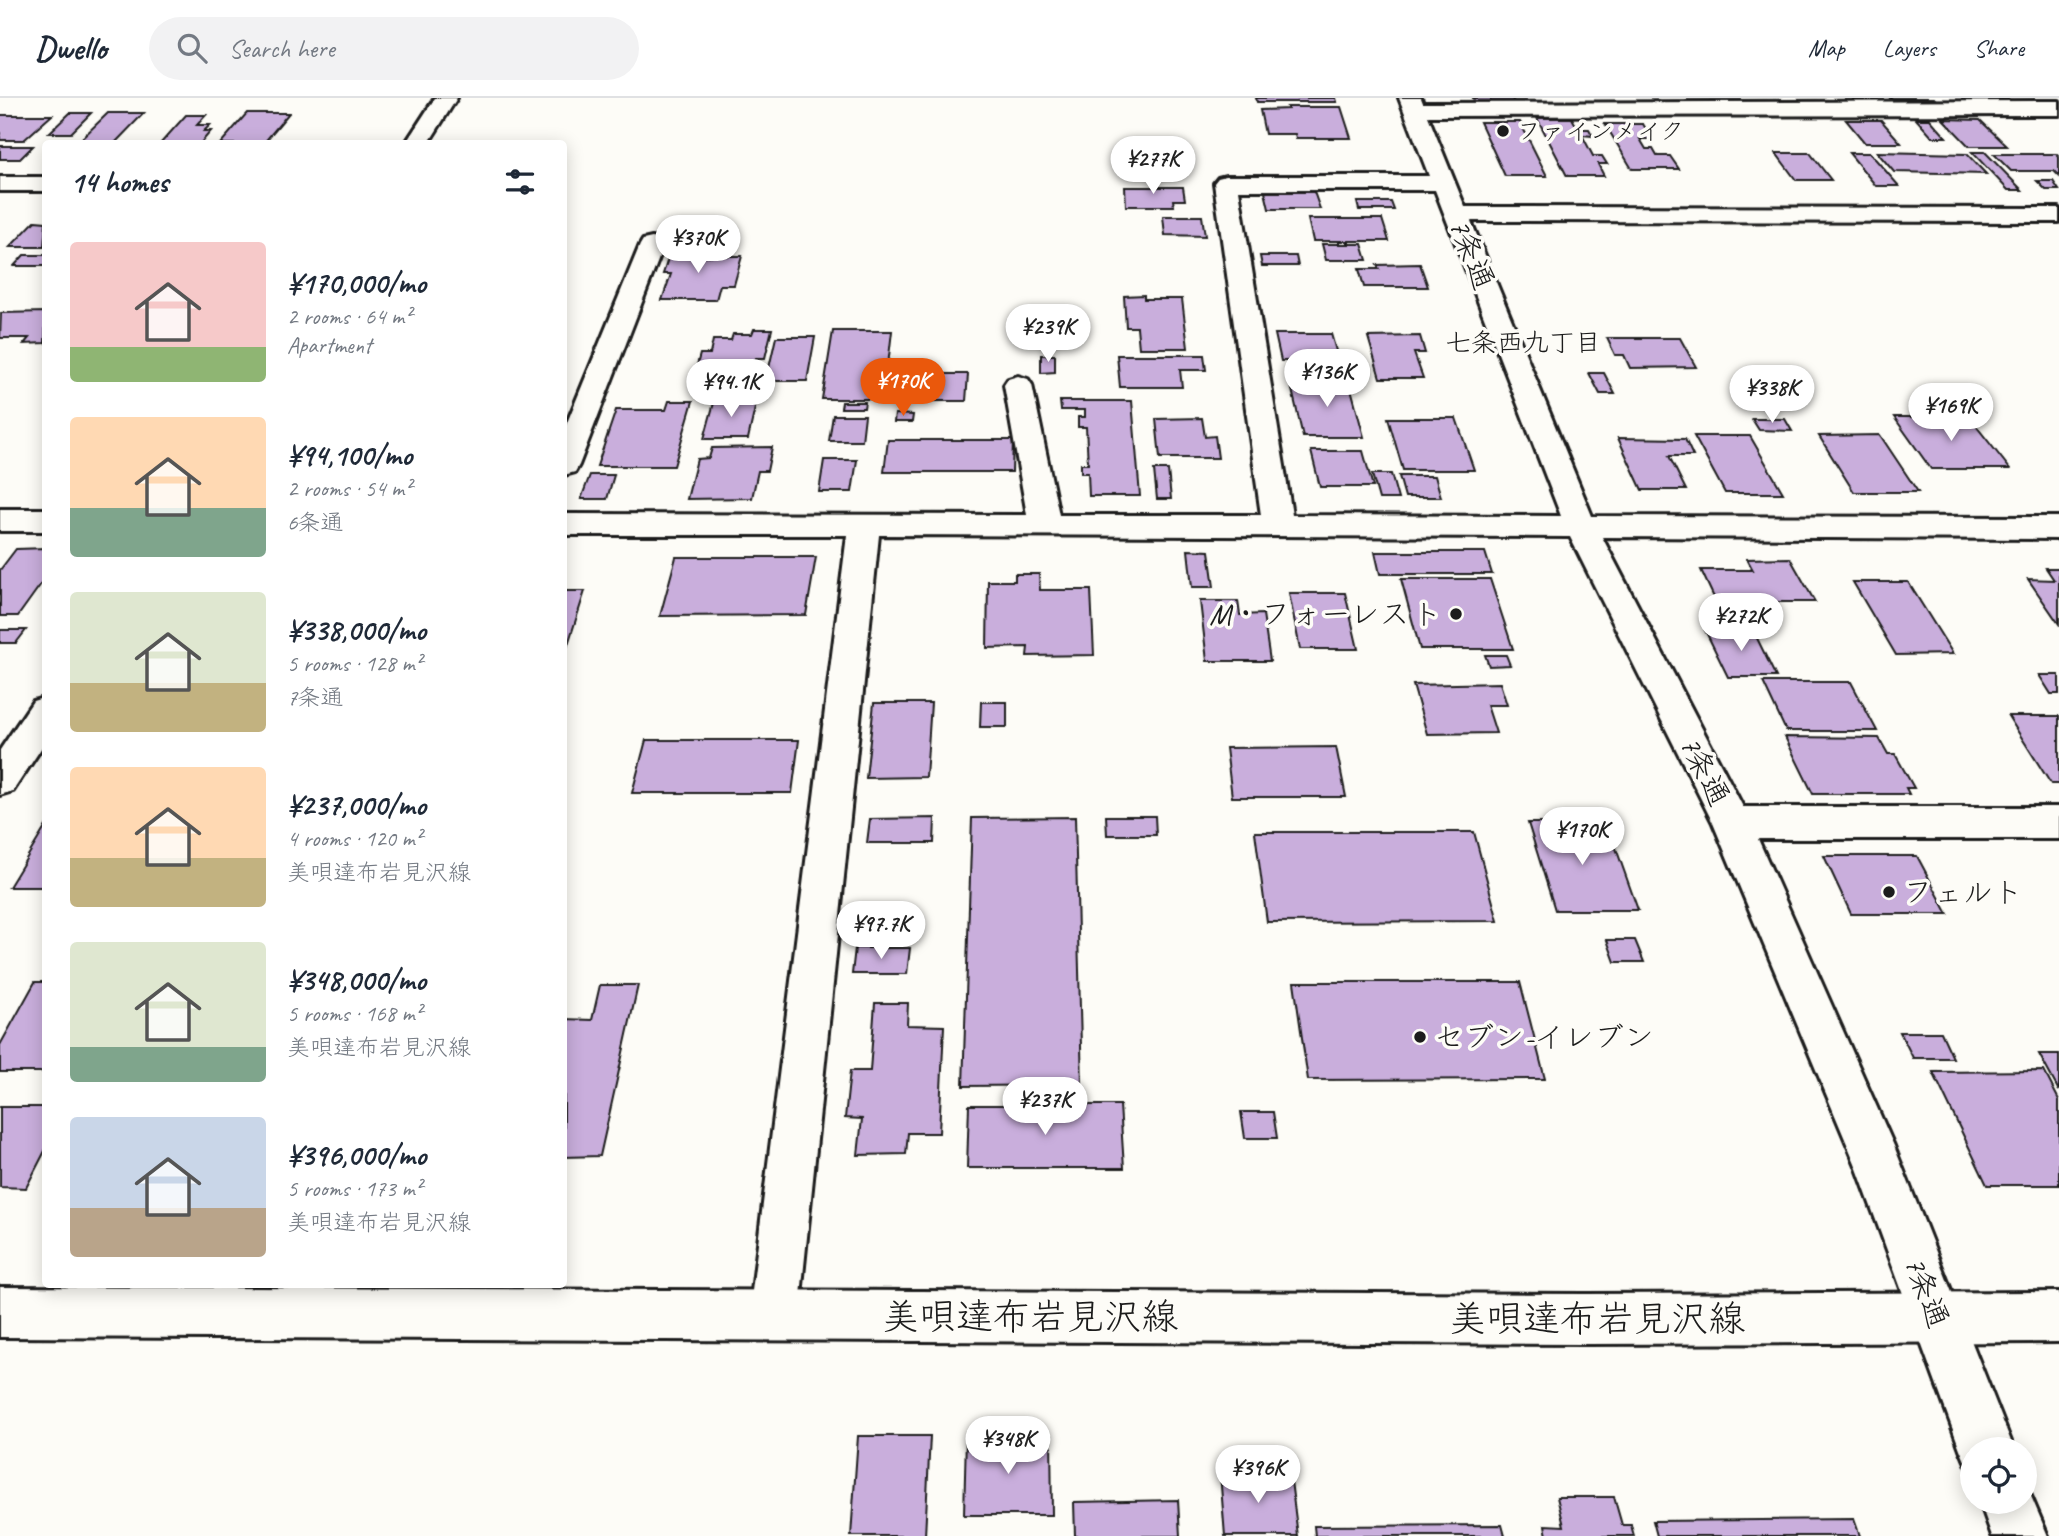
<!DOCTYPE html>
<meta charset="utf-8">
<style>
body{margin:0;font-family:Caveat,"Klee One",sans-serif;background:#f2f2f3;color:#1f2937;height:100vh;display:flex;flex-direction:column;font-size:26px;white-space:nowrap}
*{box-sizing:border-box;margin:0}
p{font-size:23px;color:#747a83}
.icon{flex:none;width:38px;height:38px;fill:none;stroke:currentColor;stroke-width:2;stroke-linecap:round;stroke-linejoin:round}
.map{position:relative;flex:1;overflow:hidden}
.panel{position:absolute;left:42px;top:42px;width:525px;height:1148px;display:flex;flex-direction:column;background:#fff;border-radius:7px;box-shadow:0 4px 18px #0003}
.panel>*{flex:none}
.controls{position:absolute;left:1960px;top:1339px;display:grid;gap:14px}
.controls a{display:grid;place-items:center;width:77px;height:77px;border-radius:50%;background:#fff;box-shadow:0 4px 18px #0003;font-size:35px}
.price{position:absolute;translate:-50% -60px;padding:0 16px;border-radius:24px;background:#fff;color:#222;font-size:23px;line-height:46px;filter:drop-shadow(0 2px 4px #0008)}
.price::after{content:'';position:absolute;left:50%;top:42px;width:21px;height:16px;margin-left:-10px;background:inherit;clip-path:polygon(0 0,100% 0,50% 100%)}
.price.active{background:#ea580c;color:#fff}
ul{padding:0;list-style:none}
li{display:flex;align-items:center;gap:21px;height:175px;padding:0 28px}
li span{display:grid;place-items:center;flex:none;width:196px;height:140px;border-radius:7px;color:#555}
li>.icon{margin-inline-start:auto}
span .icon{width:84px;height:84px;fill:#fffc;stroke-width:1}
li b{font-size:30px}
h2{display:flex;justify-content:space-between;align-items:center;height:84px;padding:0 28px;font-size:30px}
header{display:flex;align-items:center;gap:42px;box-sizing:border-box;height:98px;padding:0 35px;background:#fff;border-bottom:2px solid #e0e1e3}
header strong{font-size:33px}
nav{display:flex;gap:38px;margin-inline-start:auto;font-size:24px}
.search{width:490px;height:63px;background:#f2f2f3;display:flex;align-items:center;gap:18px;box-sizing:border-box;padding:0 24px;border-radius:38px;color:#747a83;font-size:26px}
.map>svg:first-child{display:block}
</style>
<header>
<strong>Dwello</strong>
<div class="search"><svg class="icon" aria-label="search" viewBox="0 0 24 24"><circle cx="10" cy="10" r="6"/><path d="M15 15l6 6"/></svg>Search here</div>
<nav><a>Map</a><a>Layers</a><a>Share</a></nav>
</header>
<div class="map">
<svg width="2059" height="1438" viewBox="0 0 2059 1438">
<rect width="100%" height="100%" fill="#fdfcf7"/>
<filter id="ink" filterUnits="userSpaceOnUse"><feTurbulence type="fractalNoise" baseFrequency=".0143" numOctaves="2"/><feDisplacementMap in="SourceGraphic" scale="14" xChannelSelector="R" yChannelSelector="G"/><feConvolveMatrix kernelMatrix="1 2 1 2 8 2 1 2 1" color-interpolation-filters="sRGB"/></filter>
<g filter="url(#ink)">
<g fill="#c9aedc" stroke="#1c1c1c" stroke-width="2">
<path d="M1256 0H1336L1337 4H1257Z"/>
<path d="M1473 0H1512L1515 5H1475Z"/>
<path d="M1890 0H1934L1937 3H1892Z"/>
<path d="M1287 9H1341L1351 40H1296L1295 36H1265L1260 12 1288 11Z"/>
<path d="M70 15H91L71 35H49Z"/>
<path d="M108 15H144L114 46H76Z"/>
<path d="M247 15H289L263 46H220Z"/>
<path d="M0 17H52L24 42H0Z"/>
<path d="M186 17H206L197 27H210L204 33H211L200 46H160Z"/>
<path d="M1537 20H1572L1578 31H1589L1593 38 1582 37 1593 58H1602L1607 66H1598L1604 78H1567Z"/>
<path d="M1916 21H1930L1946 39H1932Z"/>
<path d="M1943 21 1980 22 2007 48H1969Z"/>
<path d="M1846 22H1881L1901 45H1865Z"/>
<path d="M1480 24H1520L1547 78H1505Z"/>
<path d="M1605 26H1643L1652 41H1640L1646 51H1653L1657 58H1670L1679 71H1632Z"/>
<path d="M0 48H33L20 61H0Z"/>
<path d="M1877 54 1967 56 1986 76 1894 74Z"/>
<path d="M1972 54H1985L2022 92H2008Z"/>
<path d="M1776 55H1810L1831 82H1796Z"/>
<path d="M1849 55H1870L1899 88H1876Z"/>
<path d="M1994 56H2056L2059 59V78L2054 73H2011Z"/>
<path d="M2037 83H2053L2059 92H2046Z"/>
<path d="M1125 89H1183L1185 102H1173L1174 108H1126Z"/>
<path d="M1265 94H1314L1320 111H1269Z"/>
<path d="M1357 104H1391L1394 112H1359Z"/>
<path d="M1163 118H1202L1205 138 1165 137Z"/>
<path d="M1308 121H1382L1389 143H1313Z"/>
<path d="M35 123 46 124 44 149H10Z"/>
<path d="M1322 146H1362L1367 162H1326Z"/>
<path d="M671 151H706L704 158H742L734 187H720L716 202H662L671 176H663Z"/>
<path d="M24 157H46V168H14Z"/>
<path d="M1260 158H1296L1298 168H1262Z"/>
<path d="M1420 166 1428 189H1364L1359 171H1379L1377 167Z"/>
<path d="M1144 197V201H1182L1188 250H1139L1137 229H1126L1124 198Z"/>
<path d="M46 214 45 245 24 246 29 240H0L1 215Z"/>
<path d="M754 231H772L765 260H756L750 283 726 284 728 278H694L700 256H710L713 242H731L733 236H752Z"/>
<path d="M833 233H892L884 301H822Z"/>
<path d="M1275 236H1331L1339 263H1281Z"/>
<path d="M1420 238 1425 255H1414L1423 280H1380L1368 239Z"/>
<path d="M776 239H815L807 283H766Z"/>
<path d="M1607 240H1680L1696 269 1630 270 1624 257H1615Z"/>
<path d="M1041 257H1055V274L1041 275Z"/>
<path d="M1117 257H1204L1206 272H1180L1182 289H1120Z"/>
<path d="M1589 275H1604L1615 296H1600Z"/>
<path d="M909 276H968L966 303H906Z"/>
<path d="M1290 283H1349L1364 339H1303Z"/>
<path d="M715 301H757L748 341H704Z"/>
<path d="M669 303H693L674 368H597L616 312H666Z"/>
<path d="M1060 303H1132L1140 398H1089L1088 375H1081V366H1088L1086 329H1078V319H1085V312H1061Z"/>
<path d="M842 304H865L864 310H841Z"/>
<path d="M895 316 913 317 912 324H894Z"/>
<path d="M833 317H865L862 343H829Z"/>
<path d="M1894 319H1969L2010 371H1931Z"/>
<path d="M1202 320 1205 339 1215 338 1218 360H1160L1156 321Z"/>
<path d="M1388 320H1456L1474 372H1403Z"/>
<path d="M1752 321H1785L1792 333 1759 332Z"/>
<path d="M1880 337 1918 394H1854L1819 338Z"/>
<path d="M1694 338H1750L1783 395H1725Z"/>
<path d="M1618 340 1685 341 1693 358H1669L1686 392H1642Z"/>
<path d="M888 342H1013L1012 374H884Z"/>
<path d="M772 349 767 373H758L752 400 687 401 697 361 709 360 712 350Z"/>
<path d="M1311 353H1363L1373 389H1320Z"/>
<path d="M824 362H857L852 394H819Z"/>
<path d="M1154 372H1168L1171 401H1157Z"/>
<path d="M1372 376H1391L1398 401H1379Z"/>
<path d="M590 377H614L607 401H581Z"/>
<path d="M1399 378H1435L1441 399H1405Z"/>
<path d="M46 450V479L18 518H0V472L16 451Z"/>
<path d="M1188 452 1209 453 1214 489H1192Z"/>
<path d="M1375 454H1485L1492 476H1380Z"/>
<path d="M676 459H816L806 517 660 518Z"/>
<path d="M1790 460 1815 504H1716L1701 472H1753L1747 461Z"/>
<path d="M2046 470H2059V526L2028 481 2054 482Z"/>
<path d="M1015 476H1039L1040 492H1091L1094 557 1027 558 1028 549 987 550 988 483H1015Z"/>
<path d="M1401 481H1490L1513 551H1420Z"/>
<path d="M1853 484H1908L1953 556 1896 557Z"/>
<path d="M564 493H585L564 559Z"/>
<path d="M1289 495H1345L1358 551H1300Z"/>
<path d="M1200 503H1238L1240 517 1263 516 1270 563H1207Z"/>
<path d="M0 532H26L16 545H0Z"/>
<path d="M1705 532H1753L1776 579H1728Z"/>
<path d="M1485 557H1506L1510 567 1489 568Z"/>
<path d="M2039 577H2059V596H2051Z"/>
<path d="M1763 584H1851L1877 633H1786Z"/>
<path d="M1500 585 1507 607H1487L1496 635 1427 636 1413 587Z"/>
<path d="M981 604H1007V629H980Z"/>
<path d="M874 605H931L926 679 866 680Z"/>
<path d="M2008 618H2059V686H2051Z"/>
<path d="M1785 639 1879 640 1888 656H1895L1914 690H1906L1909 696H1813Z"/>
<path d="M646 642H799L792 695H632Z"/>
<path d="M1336 649 1346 699H1232L1226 650Z"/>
<path d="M1106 718H1155L1156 737H1107Z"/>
<path d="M1075 719 1082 987 963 988 972 720Z"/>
<path d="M935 720 934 745H867L870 721Z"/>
<path d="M1528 725H1607L1638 812H1555Z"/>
<path d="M46 728V789H9Z"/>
<path d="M1255 734H1474L1498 823 1267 824Z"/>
<path d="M1824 758H1917L1948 816H1851Z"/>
<path d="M1607 842H1635L1644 864H1615Z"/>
<path d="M855 850H910L907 876H852Z"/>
<path d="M35 884H46V974H0V947Z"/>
<path d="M1294 884H1520L1545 981 1308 982Z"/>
<path d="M600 887H638L600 1058 564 1059V921L592 922Z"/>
<path d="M875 905H908L907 927 944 928 939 1035H908L906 1056 858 1057 862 1021 845 1020 850 973H870Z"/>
<path d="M1900 934H1941L1953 960H1913Z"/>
<path d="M2039 956H2059V993Z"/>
<path d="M2044 973 2059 1002V1087H1987L1933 974Z"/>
<path d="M969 1007H1120L1124 1070H967Z"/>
<path d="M0 1009H46V1051L26 1090 0 1089Z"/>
<path d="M1241 1014H1273L1277 1040H1245Z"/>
<path d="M858 1338H930L925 1438H851Z"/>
<path d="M1051 1338 1052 1417H964L966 1339Z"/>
<path d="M1220 1375H1290L1298 1438H1225Z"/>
<path d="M1557 1399H1614L1622 1427H1631L1634 1438H1547L1545 1427 1564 1428Z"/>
<path d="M1178 1402 1180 1438H1075L1074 1404Z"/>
<path d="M1854 1421 1860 1438H1657L1653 1423Z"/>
<path d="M1502 1427 1505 1438H1315L1314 1428Z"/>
</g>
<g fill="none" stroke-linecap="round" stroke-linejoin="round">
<defs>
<g id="minor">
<path d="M435 0H457L428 46H405Z"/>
<path d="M1399 0H1421L1423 5 2059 3V17L1428 18 1465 109 2059 110V124L1471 123 1592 418 2059 419V441L1602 439 1743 709H2059V741H1758L1894 1048 2014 1351H1972V1372L1968 1370 1960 1351 1855 1065 1713 725 1570 439 879 437 799 1217 792 1235 774 1242 756 1235 749 1217 847 437H564V416L1027 417 1004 287 1008 281 1018 278 1028 281 1032 287 1059 417H1261L1214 85 1218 80 1226 78H1429ZM1239 92H1435L1561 418 1292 417Z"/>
<rect x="0" y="79" width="46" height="14"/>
<path d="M652 140 661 142 664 147 579 367 575 374 564 377V332L640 147 643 142Z"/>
<rect x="0" y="411" width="46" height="22"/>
<path d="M46 599V643L13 693 0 697V652L33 603Z"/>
<path d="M2025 1384 2048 1438H1992L1980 1404H2025Z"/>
</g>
<path id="major" d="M0 1189 1586 1196 2059 1194V1244L1586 1246 0 1239Z"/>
</defs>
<use href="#minor" stroke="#1c1c1c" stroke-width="6"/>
<use href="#major" stroke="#1c1c1c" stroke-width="6"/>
<use href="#minor" fill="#fdfcf7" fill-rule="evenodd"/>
<use href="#major" fill="#fdfcf7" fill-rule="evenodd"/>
</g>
</g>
<g fill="#1c1c1c" stroke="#fdfcf7" stroke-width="2.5">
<circle cx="1503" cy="33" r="7"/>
<circle cx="1456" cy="516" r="7"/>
<circle cx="1889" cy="794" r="7"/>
<circle cx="1420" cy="939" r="7"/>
</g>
<g text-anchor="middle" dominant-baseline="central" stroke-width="7" stroke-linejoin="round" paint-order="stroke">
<g font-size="24" fill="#1c1c1c" stroke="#fdfcf7" text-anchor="start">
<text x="1517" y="33">ファインメイク</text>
</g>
<g font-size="26" fill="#1c1c1c" stroke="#fdfcf7">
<text x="1523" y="244">七条西九丁目</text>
</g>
<g font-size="30" fill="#1c1c1c" stroke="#fdfcf7">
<text transform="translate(1472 156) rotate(68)">7条通</text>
<text transform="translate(1705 673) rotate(63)">7条通</text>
<text transform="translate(1927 1194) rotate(69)">7条通</text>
</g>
<g font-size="30" fill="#1c1c1c" stroke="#fdfcf7" text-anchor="start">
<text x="1442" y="516" text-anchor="end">M・フォーレスト</text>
<text x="1903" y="794">フェルト</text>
<text x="1434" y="939">セブン-イレブン</text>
</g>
<g font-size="37" fill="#1c1c1c" stroke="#fdfcf7">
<text x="1030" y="1218">美唄達布岩見沢線</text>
<text x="1597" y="1220">美唄達布岩見沢線</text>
</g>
</g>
</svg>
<div class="controls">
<a><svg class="icon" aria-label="locate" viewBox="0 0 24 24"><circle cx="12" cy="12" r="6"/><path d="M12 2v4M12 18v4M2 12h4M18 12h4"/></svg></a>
</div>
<b class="price" style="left:1153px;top:98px">¥277K</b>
<b class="price" style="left:698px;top:177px">¥370K</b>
<b class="price" style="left:1048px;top:266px">¥239K</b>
<b class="price" style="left:1327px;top:311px">¥136K</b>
<b class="price active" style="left:903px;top:320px">¥170K</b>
<b class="price" style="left:731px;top:321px">¥94.1K</b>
<b class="price" style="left:1772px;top:327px">¥338K</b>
<b class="price" style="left:1951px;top:345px">¥169K</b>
<b class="price" style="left:1741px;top:555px">¥272K</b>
<b class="price" style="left:1582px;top:769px">¥170K</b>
<b class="price" style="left:881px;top:863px">¥97.7K</b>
<b class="price" style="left:1045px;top:1039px">¥237K</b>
<b class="price" style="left:1008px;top:1378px">¥348K</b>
<b class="price" style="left:1258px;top:1407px">¥396K</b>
<section class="panel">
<h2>14 homes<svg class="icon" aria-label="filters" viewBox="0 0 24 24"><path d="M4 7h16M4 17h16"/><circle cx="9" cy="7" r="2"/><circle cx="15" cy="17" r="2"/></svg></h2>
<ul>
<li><span style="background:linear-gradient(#f6c9c9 75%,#8fb573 0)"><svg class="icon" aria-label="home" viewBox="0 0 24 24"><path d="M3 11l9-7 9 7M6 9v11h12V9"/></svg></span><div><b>¥170,000/mo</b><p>2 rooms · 64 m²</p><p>Apartment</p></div></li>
<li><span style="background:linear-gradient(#ffd9b3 65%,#7fa58c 0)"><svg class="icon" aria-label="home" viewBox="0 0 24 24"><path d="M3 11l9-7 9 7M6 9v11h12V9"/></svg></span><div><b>¥94,100/mo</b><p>2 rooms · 54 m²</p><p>6条通</p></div></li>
<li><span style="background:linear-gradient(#dfe7d0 65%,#c2b280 0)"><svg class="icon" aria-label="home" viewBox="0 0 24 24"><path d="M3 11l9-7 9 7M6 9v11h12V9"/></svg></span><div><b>¥338,000/mo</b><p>5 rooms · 128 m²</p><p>7条通</p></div></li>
<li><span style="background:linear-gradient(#ffd9b3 65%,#c2b280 0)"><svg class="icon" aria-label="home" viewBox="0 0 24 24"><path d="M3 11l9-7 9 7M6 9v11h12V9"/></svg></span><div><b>¥237,000/mo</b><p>4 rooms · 120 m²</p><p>美唄達布岩見沢線</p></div></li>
<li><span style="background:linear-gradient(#dfe7d0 75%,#7fa58c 0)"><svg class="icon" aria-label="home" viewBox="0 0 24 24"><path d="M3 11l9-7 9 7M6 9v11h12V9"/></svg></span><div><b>¥348,000/mo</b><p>5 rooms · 168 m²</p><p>美唄達布岩見沢線</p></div></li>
<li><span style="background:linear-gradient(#c9d6e8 65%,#b9a48a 0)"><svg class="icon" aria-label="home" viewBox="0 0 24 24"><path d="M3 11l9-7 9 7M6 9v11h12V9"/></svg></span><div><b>¥396,000/mo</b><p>5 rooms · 173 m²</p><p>美唄達布岩見沢線</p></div></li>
</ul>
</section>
</div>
